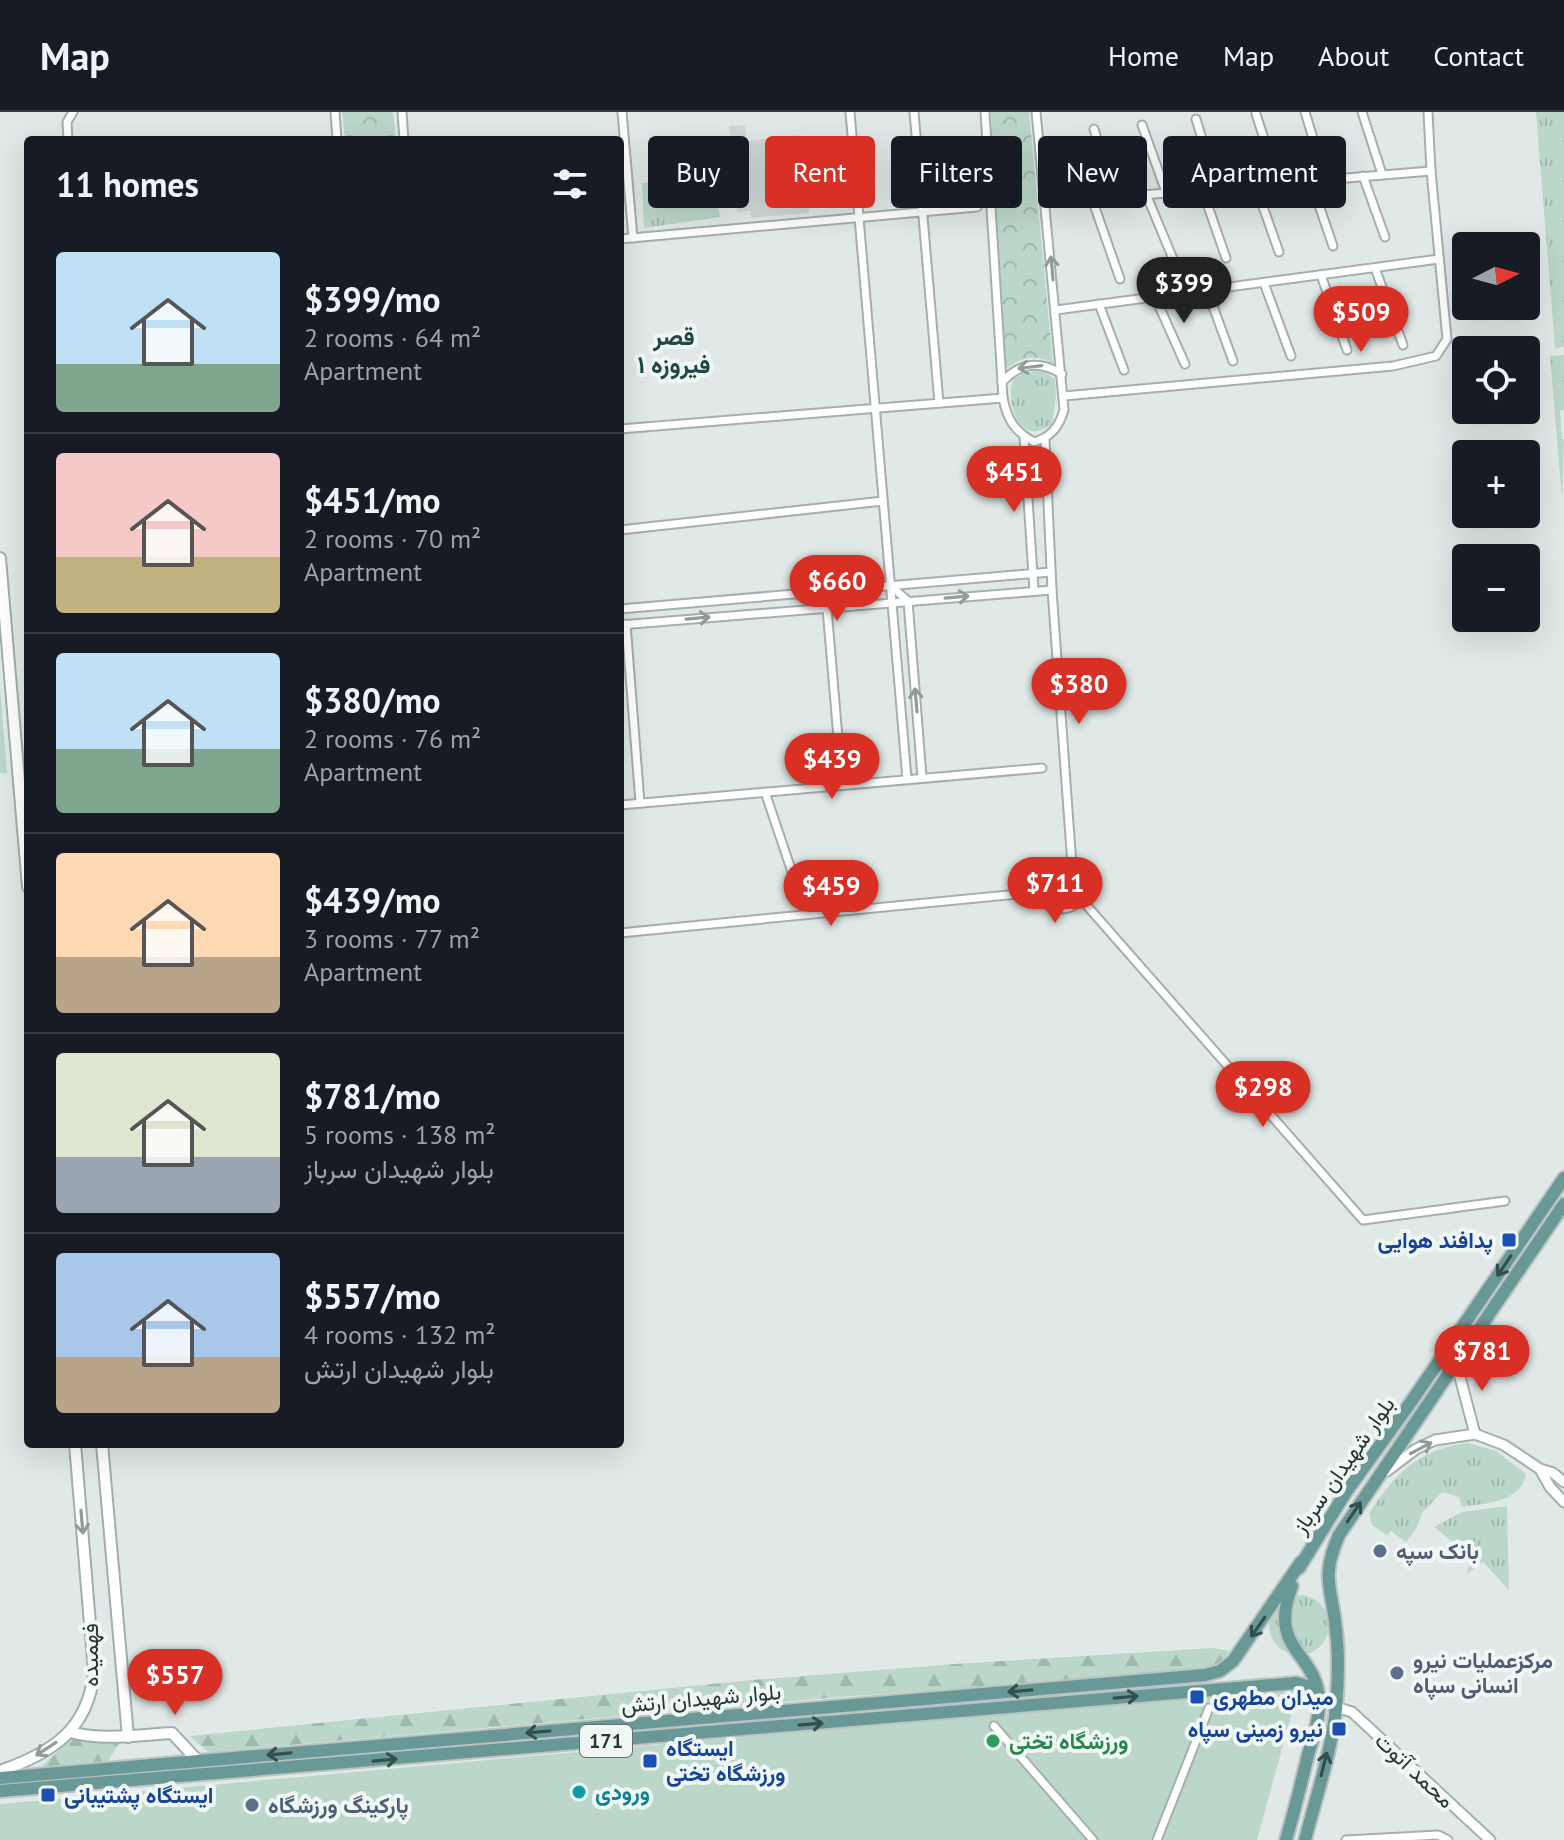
<!DOCTYPE html>
<meta charset="utf-8">
<style>
body{margin:0;font-family:"PT Sans",Vazirmatn,sans-serif;background:#242831;color:#f1f3f6;height:100vh;display:flex;flex-direction:column;font-size:30px;white-space:nowrap}
*{box-sizing:border-box;margin:0}
p{font-size:26px;color:#9ea1a6}
.icon{flex:none;width:44px;height:44px;fill:none;stroke:currentColor;stroke-width:2;stroke-linecap:round;stroke-linejoin:round}
.map{position:relative;flex:1;overflow:hidden}
.sheet{position:absolute;left:24px;top:24px;width:600px;height:1312px;display:flex;flex-direction:column;background:#171b24;border-radius:8px;box-shadow:0 8px 32px #0002}
.sheet>*{flex:none}
.hud{position:absolute;left:648px;top:24px;width:760px;height:72px;display:flex;gap:16px}
.needle{width:52px;rotate:84deg}
.tools{position:absolute;left:1452px;top:120px;display:grid;gap:16px}
.tools a{display:grid;place-items:center;width:88px;height:88px;border-radius:8px;background:#171b24;box-shadow:0 8px 32px #0002;font-size:40px}
.price{position:absolute;translate:-50% -68px;padding:0 18px;border-radius:28px;background:#d93025;color:#fff;font-size:26px;line-height:52px;filter:drop-shadow(0 2px 4px #0008)}
.price::after{content:'';position:absolute;left:50%;top:48px;width:24px;height:18px;margin-left:-12px;background:inherit;clip-path:polygon(0 0,100% 0,50% 100%)}
.price.current{background:#222;color:#fff}
ul{padding:0;list-style:none}
li{display:flex;align-items:center;gap:24px;height:200px;padding:0 32px}
li+li{border-top:2px solid #363941}
li span{display:grid;place-items:center;flex:none;width:224px;height:160px;border-radius:8px;color:#555}
li>.icon{margin-inline-start:auto}
span .icon{width:96px;height:96px;fill:#fffc;stroke-width:1}
li b{font-size:34px}
h2{display:flex;justify-content:space-between;align-items:center;height:96px;padding:0 32px;font-size:34px}
.tag{padding:0 28px;border-radius:8px;background:#171b24;box-shadow:0 8px 32px #0002;font-size:28px;line-height:72px}
.tag.current{background:#d93025;color:#fff}
header{display:flex;align-items:center;gap:48px;box-sizing:border-box;height:112px;padding:0 40px;background:#171b24;border-bottom:2px solid #363941}
header strong{font-size:38px}
nav{display:flex;gap:44px;margin-inline-start:auto;font-size:28px}
.map>svg:first-child{display:block}
</style>
<header>
<strong>Map</strong>
<nav><a>Home</a><a>Map</a><a>About</a><a>Contact</a></nav>
</header>
<div class="map">
<svg width="1564" height="1728" viewBox="0 0 1564 1728">
<defs>
<pattern id="grass-tufts" width="24" height="20" patternUnits="userSpaceOnUse" patternTransform="scale(2)"><rect width="24" height="20" fill="#bbd7c9"/><path d="M3 7l-1-3M5 7V3M7 7l1-3M15 17l-1-3M17 17v-4M19 17l1-3" fill="none" stroke="#a0b9ad"/></pattern>
<pattern id="forest-firs" width="22" height="20" patternUnits="userSpaceOnUse" patternTransform="scale(2)"><rect width="22" height="20" fill="#bbd7c9"/><path d="M5 1l3.5 6h-7zM16 11l3.5 6h-7z" fill="#a0b9ad"/></pattern>
<pattern id="park-crowns" width="20" height="18" patternUnits="userSpaceOnUse" patternTransform="scale(2)"><rect width="20" height="18" fill="#bbd7c9"/><path d="M2 6a3 3 0 1 1 6 0M12 15a3 3 0 1 1 6 0" fill="none" stroke="#a0b9ad"/></pattern>
</defs>
<rect width="100%" height="100%" fill="#e0e9e7"/>
<path fill="#ced8d6" d="M745 13 747 29 802 23 809 101 751 106 750 99 737 100 729 14Z"/>
<g fill="url(#grass-tufts)">
<path d="M1536 0H1564V235L1555 236Z"/>
<path d="M713 65 720 105 644 116 642 71Z"/>
<path d="M1564 243V298L1560 299 1562 327H1564L1562 386 1550 244Z"/>
<path d="M1036 259 1045 260 1055 267 1056 284 1052 312C1021 336 1005 294 1013 268L1024 261Z"/>
<circle cx="1060" cy="774" r="12"/>
<path d="M1468 1331 1496 1339 1526 1362C1520 1391 1486 1391 1462 1395L1459 1385 1442 1380 1422 1401 1416 1417 1406 1430 1391 1419 1387 1423 1372 1413 1369 1401C1397 1360 1417 1338 1468 1331Z"/>
<path d="M1507 1394 1509 1478 1483 1450 1466 1462 1473 1446 1434 1415 1462 1400Z"/>
<circle cx="1299" cy="1513" r="30"/>
</g>
<g fill="url(#forest-firs)">
<path d="M1213 1536 1230 1539 1217 1556 1196 1560 840 1585 208 1640 190 1624 752 1568 955 1552Z"/>
<path d="M72 1626 121 1628 107 1651 50 1657 42 1654Z"/>
</g>
<g fill="url(#park-crowns)">
<path d="M342 0H393L396 28H345Z"/>
<path d="M991 0H1029L1053 252C1036 241 1021 245 1006 257Z"/>
</g>
<g fill="#bbd7c9">
<path d="M0 575 7 661H0Z"/>
<path d="M1299 1575 1257 1728H0V1692Z"/>
</g>
<g fill="none" stroke-linecap="round" stroke-linejoin="round">
<defs>
<g id="minor">
<path d="M335 0 337 28"/>
<path d="M402 0 404 28"/>
<path d="M622 0 633 126"/>
<path d="M850 0 907 667"/>
<path d="M914 0 939 291"/>
<path d="M985 0 1003 286C1007 307 1014 319 1034 330 1051 325 1059 315 1064 298L1036 0"/>
<path d="M1305 0 1325 66"/>
<path d="M1362 0 1382 62"/>
<path d="M1256 2 1278 70"/>
<path d="M1196 7 1217 76"/>
<path d="M1142 13 1166 80"/>
<path d="M1094 17 1115 85"/>
<path d="M68 28 67 10 73 0"/>
<path d="M1363 64 1385 125"/>
<path d="M1310 67 1333 134"/>
<path d="M1255 72 1279 140"/>
<path d="M1202 77 1226 146"/>
<path d="M1146 82 1176 154"/>
<path d="M1092 87 1120 167"/>
<path d="M1046 91 1431 59"/>
<path d="M620 127 977 95"/>
<path d="M1375 156 1403 233"/>
<path d="M1321 163 1347 238"/>
<path d="M1264 171 1291 244"/>
<path d="M1207 178 1233 249"/>
<path d="M1155 185 1185 252"/>
<path d="M1099 192 1124 258"/>
<path d="M1056 198 1439 147"/>
<path d="M1002 270C1020 251 1038 248 1062 262"/>
<path d="M1064 284 1393 254 1436 244 1447 227 1431 59 1428 0"/>
<path d="M620 317 1003 286"/>
<path d="M1024 325 1034 479"/>
<path d="M1045 327 1052 478 1072 753"/>
<path d="M620 418 883 389"/>
<path d="M891 474 908 489 922 665"/>
<path d="M827 496 842 673"/>
<path d="M620 497 1051 460"/>
<path d="M626 512 640 691"/>
<path d="M620 513 1052 478"/>
<path d="M765 680 798 778"/>
<path d="M620 693 1042 656"/>
<circle cx="1061" cy="774" r="23"/>
<path d="M1081 787 1363 1108 1505 1089"/>
<path d="M620 821 1038 780"/>
<path d="M994 1614 1093 1728"/>
<path d="M1157 1728 1209 1596"/>
<path d="M1346 1728 1438 1723 1448 1728"/>
</g>
<g id="tertiary">
<path d="M1456 1250 1475 1322"/>
<path d="M1540 1357 1553 1361 1564 1370"/>
<path d="M1387 1359 1416 1337 1435 1328 1475 1322 1504 1333 1540 1357 1550 1375 1564 1390"/>
<path d="M1336 1595 1352 1600 1490 1728"/>
</g>
<g id="secondary">
<path d="M0 446 28 775"/>
<path d="M102 1332 128 1625"/>
<path d="M70 1620C103 1629 139 1623 172 1621L198 1649"/>
<path d="M0 1659C52 1641 88 1618 94 1560L75 1332"/>
</g>
<g id="primary">
<path d="M1299 1456 1346 1380 1411 1290 1564 1066"/>
<path d="M0 1666 1205 1563 1220 1559 1233 1549 1301 1450"/>
<path d="M0 1679 1296 1571C1311 1574 1314 1579 1319 1594"/>
<path d="M1286 1728C1294 1700 1301 1672 1308 1643 1313 1626 1320 1606 1319 1588 1317 1540 1267 1539 1292 1474"/>
<path d="M1305 1728C1316 1685 1331 1641 1336 1597 1338 1572 1339 1543 1336 1518 1332 1475 1320 1466 1339 1423L1564 1092"/>
</g>
</defs>
<use href="#minor" stroke="#a4b0ae" stroke-width="11"/>
<use href="#tertiary" stroke="#a4b0ae" stroke-width="13"/>
<use href="#secondary" stroke="#9db0ad" stroke-width="14"/>
<use href="#primary" stroke="#bdc3c3" stroke-width="16"/>
<use href="#minor" stroke="#fff" stroke-width="7"/>
<use href="#tertiary" stroke="#fff" stroke-width="9"/>
<use href="#secondary" stroke="#fff" stroke-width="10"/>
<use href="#primary" stroke="#699997" stroke-width="12"/>
</g>
<defs><path id="oneway-shaft" d="M-6 0H5M1.5-3L5.5 0L1.5 3" fill="none" stroke-width="1.6" stroke-linecap="round" stroke-linejoin="round" transform="scale(2)"/></defs>
<g stroke="#919b9a">
<use href="#oneway-shaft" transform="translate(1052 156) rotate(-95)"/>
<use href="#oneway-shaft" transform="translate(1030 255) rotate(173)"/>
<use href="#oneway-shaft" transform="translate(957 485) rotate(-5)"/>
<use href="#oneway-shaft" transform="translate(698 506) rotate(-5)"/>
<use href="#oneway-shaft" transform="translate(916 588) rotate(-95)"/>
<use href="#oneway-shaft" transform="translate(1421 1336) rotate(-28)"/>
<use href="#oneway-shaft" transform="translate(82 1410) rotate(85)"/>
<use href="#oneway-shaft" transform="translate(46 1637) rotate(147)"/>
</g>
<g stroke="#34504e">
<use href="#oneway-shaft" transform="translate(1504 1154) rotate(124)"/>
<use href="#oneway-shaft" transform="translate(1354 1400) rotate(-56)"/>
<use href="#oneway-shaft" transform="translate(1258 1515) rotate(125)"/>
<use href="#oneway-shaft" transform="translate(1020 1579) rotate(175)"/>
<use href="#oneway-shaft" transform="translate(1126 1585) rotate(-5)"/>
<use href="#oneway-shaft" transform="translate(811 1612) rotate(-5)"/>
<use href="#oneway-shaft" transform="translate(538 1620) rotate(175)"/>
<use href="#oneway-shaft" transform="translate(279 1642) rotate(175)"/>
<use href="#oneway-shaft" transform="translate(385 1648) rotate(-5)"/>
<use href="#oneway-shaft" transform="translate(1324 1652) rotate(-76)"/>
</g>
<g fill="#1a4fb4" stroke="#eff6f4" stroke-width="3">
<rect x="1501" y="1120" width="16" height="16" rx="4"/>
<rect x="1189" y="1577" width="16" height="16" rx="4"/>
<rect x="1331" y="1609" width="16" height="16" rx="4"/>
<rect x="642" y="1641" width="16" height="16" rx="4"/>
<rect x="40" y="1675" width="16" height="16" rx="4"/>
</g>
<g fill="#5c6f8a" stroke="#eff6f4" stroke-width="3">
<circle cx="1380" cy="1439" r="8"/>
<circle cx="1397" cy="1561" r="8"/>
<circle cx="252" cy="1693" r="8"/>
</g>
<circle fill="#2e9e5b" stroke="#eff6f4" stroke-width="3" cx="993" cy="1629" r="8"/>
<circle fill="#0f9aa8" stroke="#eff6f4" stroke-width="3" cx="579" cy="1680" r="8"/>
<g text-anchor="middle" dominant-baseline="central" stroke-width="8" stroke-linejoin="round" paint-order="stroke">
<rect fill="#eff6f4" stroke="#60706f" stroke-width="2" x="580" y="1613" width="52" height="32" rx="6"/>
<g font-size="20" font-weight="bold" fill="#233736">
<text x="606" y="1629">171</text>
</g>
<g font-size="22" font-weight="bold" fill="#164399" stroke="#eff6f4" text-anchor="start">
<text x="1493" y="1128" text-anchor="end">پدافند هوایی</text>
<text x="1213" y="1585">میدان مطهری</text>
<text x="1323" y="1617" text-anchor="end">نیرو زمینی سپاه</text>
<text x="666" y="1636">ایستگاه<tspan x="666" dy="25">ورزشگاه تختی</tspan></text>
<text x="64" y="1683">ایستگاه پشتیبانی</text>
</g>
<g font-size="22" fill="#233736" stroke="#eff6f4">
<text transform="translate(1343 1353) rotate(-55)">بلوار شهیدان سرباز</text>
<text transform="translate(90 1543) rotate(-90)">فهمیده</text>
<text transform="translate(701 1586) rotate(-5)">بلوار شهیدان ارتش</text>
<text transform="translate(1415 1658) rotate(43)">محمد آتوت</text>
</g>
<g font-size="22" font-weight="bold" fill="#4e5e75" stroke="#eff6f4" text-anchor="start">
<text x="1396" y="1439">بانک سپه</text>
<text x="1413" y="1548">مرکزعملیات نیرو<tspan x="1413" dy="25">انسانی سپاه</tspan></text>
<text x="268" y="1693">پارکینگ ورزشگاه</text>
</g>
<g font-size="22" font-weight="bold" fill="#27864d" stroke="#eff6f4" text-anchor="start">
<text x="1009" y="1629">ورزشگاه تختی</text>
</g>
<g font-size="22" font-weight="bold" fill="#0d838f" stroke="#eff6f4" text-anchor="start">
<text x="595" y="1680">ورودی</text>
</g>
<g font-size="24" font-weight="bold" fill="#214645" stroke="#eff6f4">
<text x="674" y="224">قصر<tspan x="674" dy="28">فیروزه ۱</tspan></text>
</g>
</g>
</svg>
<div class="tools">
<a><svg class="needle" viewBox="-14 -14 28 28"><path d="M0-13l5 13h-10z" fill="#e53935"/><path d="M0 13l5-13h-10z" fill="#9ea1a6"/></svg></a>
<a><svg class="icon" aria-label="locate" viewBox="0 0 24 24"><circle cx="12" cy="12" r="6"/><path d="M12 2v4M12 18v4M2 12h4M18 12h4"/></svg></a>
<a>+</a>
<a>−</a>
</div>
<b class="price current" style="left:1184px;top:213px">$399</b>
<b class="price" style="left:1361px;top:242px">$509</b>
<b class="price" style="left:1014px;top:402px">$451</b>
<b class="price" style="left:837px;top:511px">$660</b>
<b class="price" style="left:1079px;top:614px">$380</b>
<b class="price" style="left:832px;top:689px">$439</b>
<b class="price" style="left:1055px;top:813px">$711</b>
<b class="price" style="left:831px;top:816px">$459</b>
<b class="price" style="left:1263px;top:1017px">$298</b>
<b class="price" style="left:1482px;top:1281px">$781</b>
<b class="price" style="left:175px;top:1605px">$557</b>
<div class="hud">
<a class="tag">Buy</a>
<a class="tag current">Rent</a>
<a class="tag">Filters</a>
<a class="tag">New</a>
<a class="tag">Apartment</a>
</div>
<section class="sheet">
<h2>11 homes<svg class="icon" aria-label="filters" viewBox="0 0 24 24"><path d="M4 7h16M4 17h16"/><circle cx="9" cy="7" r="2"/><circle cx="15" cy="17" r="2"/></svg></h2>
<ul>
<li><span style="background:linear-gradient(#bfe0f5 70%,#7fa58c 0)"><svg class="icon" aria-label="home" viewBox="0 0 24 24"><path d="M3 11l9-7 9 7M6 9v11h12V9"/></svg></span><div><b>$399/mo</b><p>2 rooms · 64 m²</p><p>Apartment</p></div></li>
<li><span style="background:linear-gradient(#f6c9c9 65%,#c2b280 0)"><svg class="icon" aria-label="home" viewBox="0 0 24 24"><path d="M3 11l9-7 9 7M6 9v11h12V9"/></svg></span><div><b>$451/mo</b><p>2 rooms · 70 m²</p><p>Apartment</p></div></li>
<li><span style="background:linear-gradient(#bfe0f5 60%,#7fa58c 0)"><svg class="icon" aria-label="home" viewBox="0 0 24 24"><path d="M3 11l9-7 9 7M6 9v11h12V9"/></svg></span><div><b>$380/mo</b><p>2 rooms · 76 m²</p><p>Apartment</p></div></li>
<li><span style="background:linear-gradient(#ffd9b3 65%,#b9a48a 0)"><svg class="icon" aria-label="home" viewBox="0 0 24 24"><path d="M3 11l9-7 9 7M6 9v11h12V9"/></svg></span><div><b>$439/mo</b><p>3 rooms · 77 m²</p><p>Apartment</p></div></li>
<li><span style="background:linear-gradient(#dfe7d0 65%,#9aa5b1 0)"><svg class="icon" aria-label="home" viewBox="0 0 24 24"><path d="M3 11l9-7 9 7M6 9v11h12V9"/></svg></span><div><b>$781/mo</b><p>5 rooms · 138 m²</p><p>بلوار شهیدان سرباز</p></div></li>
<li><span style="background:linear-gradient(#a9c7e8 65%,#b9a48a 0)"><svg class="icon" aria-label="home" viewBox="0 0 24 24"><path d="M3 11l9-7 9 7M6 9v11h12V9"/></svg></span><div><b>$557/mo</b><p>4 rooms · 132 m²</p><p>بلوار شهیدان ارتش</p></div></li>
</ul>
</section>
</div>
